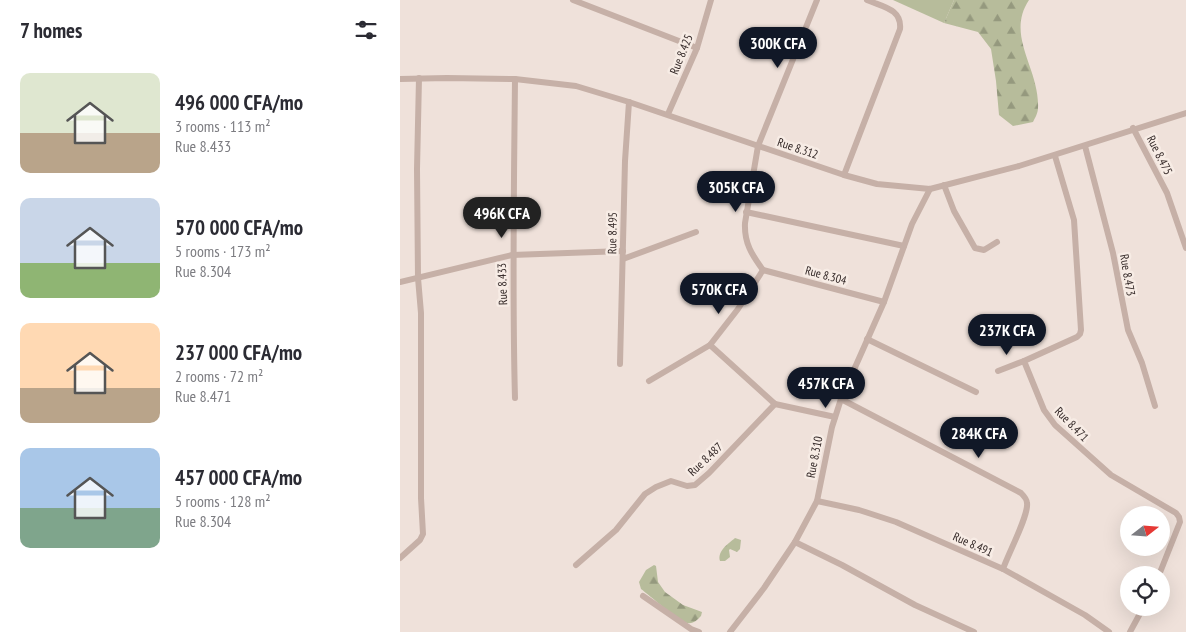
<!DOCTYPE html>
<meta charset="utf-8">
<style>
body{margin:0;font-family:"PT Sans Narrow",sans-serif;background:#f2f2f3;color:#2b2b33;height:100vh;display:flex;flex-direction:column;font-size:19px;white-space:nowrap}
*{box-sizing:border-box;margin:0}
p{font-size:16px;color:#7c7c81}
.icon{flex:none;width:28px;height:28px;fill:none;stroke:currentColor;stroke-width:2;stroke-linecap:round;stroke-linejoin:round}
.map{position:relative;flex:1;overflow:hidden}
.details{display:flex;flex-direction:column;background:#fff;width:400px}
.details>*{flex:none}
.needle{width:32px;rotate:73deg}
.fabs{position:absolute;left:720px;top:506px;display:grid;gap:10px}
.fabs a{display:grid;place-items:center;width:50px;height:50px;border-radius:50%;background:#fff;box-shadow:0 5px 20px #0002;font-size:25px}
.price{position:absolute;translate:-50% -42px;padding:0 11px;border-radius:18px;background:#111827;color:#fff;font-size:16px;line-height:32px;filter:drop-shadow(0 1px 2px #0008)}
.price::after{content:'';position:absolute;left:50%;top:30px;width:15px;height:11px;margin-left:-8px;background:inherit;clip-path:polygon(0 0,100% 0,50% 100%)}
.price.current{background:#222;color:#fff}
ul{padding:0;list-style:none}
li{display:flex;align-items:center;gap:15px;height:125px;padding:0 20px}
li span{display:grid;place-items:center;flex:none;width:140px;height:100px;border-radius:10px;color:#555}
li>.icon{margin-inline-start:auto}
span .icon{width:60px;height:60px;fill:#fffc;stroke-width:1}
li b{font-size:21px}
h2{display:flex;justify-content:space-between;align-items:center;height:60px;padding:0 20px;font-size:21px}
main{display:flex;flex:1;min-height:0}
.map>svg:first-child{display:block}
</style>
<main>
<section class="details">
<h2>7 homes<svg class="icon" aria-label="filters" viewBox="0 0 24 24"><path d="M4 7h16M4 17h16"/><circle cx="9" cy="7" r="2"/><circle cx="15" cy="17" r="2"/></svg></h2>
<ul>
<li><span style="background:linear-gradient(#dfe7d0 60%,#b9a48a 0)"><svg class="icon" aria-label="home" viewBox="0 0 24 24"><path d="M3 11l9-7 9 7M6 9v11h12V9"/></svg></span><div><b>496 000 CFA/mo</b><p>3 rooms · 113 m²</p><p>Rue 8.433</p></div></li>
<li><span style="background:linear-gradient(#c9d6e8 65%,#8fb573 0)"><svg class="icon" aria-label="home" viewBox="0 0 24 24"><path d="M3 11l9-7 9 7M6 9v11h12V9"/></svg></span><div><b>570 000 CFA/mo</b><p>5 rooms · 173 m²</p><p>Rue 8.304</p></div></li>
<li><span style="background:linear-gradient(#ffd9b3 65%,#b9a48a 0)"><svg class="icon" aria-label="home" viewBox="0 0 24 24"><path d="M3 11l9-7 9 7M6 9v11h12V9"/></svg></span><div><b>237 000 CFA/mo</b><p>2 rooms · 72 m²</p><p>Rue 8.471</p></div></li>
<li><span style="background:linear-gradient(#a9c7e8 60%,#7fa58c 0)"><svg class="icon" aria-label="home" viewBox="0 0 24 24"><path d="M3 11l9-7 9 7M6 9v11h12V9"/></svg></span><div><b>457 000 CFA/mo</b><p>5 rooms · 128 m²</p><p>Rue 8.304</p></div></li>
</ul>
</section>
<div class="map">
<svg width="786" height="632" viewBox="0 0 786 632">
<defs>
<pattern id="forest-firs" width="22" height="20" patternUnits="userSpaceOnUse" patternTransform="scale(1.25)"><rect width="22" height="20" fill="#b7bc9b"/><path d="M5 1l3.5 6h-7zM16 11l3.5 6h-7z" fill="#95997e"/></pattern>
</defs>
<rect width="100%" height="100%" fill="#efe1da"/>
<path fill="#b7bc9b" d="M493 0H554L544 23Z"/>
<g fill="url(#forest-firs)">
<path d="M554 0H629C605 36 640 69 638 108 638 113 635 118 633 122L613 126 599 115 596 81 591 49 578 32 544 23Z"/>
<path d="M335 538 341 540 340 549 337 552 330 549 329 550 330 557 325 561H320C317 551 328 544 335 538Z"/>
<path d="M254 565 256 566 258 582 265 592 283 605 302 612 301 616C297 620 294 624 287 623 280 622 249 595 241 589L239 582 246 570Z"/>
</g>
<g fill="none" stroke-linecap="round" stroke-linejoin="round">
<g stroke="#c6b0a7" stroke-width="6">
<path d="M173 0 297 48"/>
<path d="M0 79 47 78 115 79 176 86 229 102 444 175 477 184 530 189 619 166 786 113"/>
<path d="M115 79C114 186 112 292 115 398"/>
<path d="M268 114 297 48 311 0"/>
<path d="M733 128 767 193 786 248"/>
<path d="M685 146 713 253 728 330 742 363 755 406"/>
<path d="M655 156 674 220 681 330 680 334 677 337 624 361 644 410 655 425 711 475 776 513 779 517 780 522 759 575"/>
<path d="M444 175 500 29C502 9 483 7 467 0"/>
<path d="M544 185 554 211 575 248 584 250 597 242"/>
<path d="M346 212 504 246"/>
<path d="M223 259 296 232"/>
<path d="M363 270C352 255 344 243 345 223L358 146 417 0"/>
<path d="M0 282 112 255 223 251"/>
<path d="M467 339 576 392"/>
<path d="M220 364 225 161 229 102"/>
<path d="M598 371 624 361"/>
<path d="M249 381 310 345"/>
<path d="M441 399 621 493C624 496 627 499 627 503 629 515 608 554 603 569"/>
<path d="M435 417 375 404 310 345 338 309 363 270 484 302"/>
<path d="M417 501 459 510 496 522 603 569 685 615 709 632"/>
<path d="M395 542 442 565 515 605 574 632"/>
<path d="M0 558 20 540 23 534 21 498V313L18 278 17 169 19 78"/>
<path d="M176 565 216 530 245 494 256 487 271 481 287 486 295 485 309 473 375 404"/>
<path d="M243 596 291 629 299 632"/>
<path d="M330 632 364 588 395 542 417 501 432 427 441 399 484 302 512 224 530 189"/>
<path d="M730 632 743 608"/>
</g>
</g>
<g text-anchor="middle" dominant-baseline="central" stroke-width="5" stroke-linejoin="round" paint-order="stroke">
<g font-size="12" fill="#332827" stroke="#f7ece5">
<text transform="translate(281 54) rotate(-68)">Rue 8.425</text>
<text transform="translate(398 148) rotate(19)">Rue 8.312</text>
<text transform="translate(760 155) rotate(63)">Rue 8.475</text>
<text transform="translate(212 233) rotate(-89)">Rue 8.495</text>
<text transform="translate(426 275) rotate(15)">Rue 8.304</text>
<text transform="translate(728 275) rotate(80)">Rue 8.473</text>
<text transform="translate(102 284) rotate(-92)">Rue 8.433</text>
<text transform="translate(672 424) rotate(46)">Rue 8.471</text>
<text transform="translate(414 457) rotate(-79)">Rue 8.310</text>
<text transform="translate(305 459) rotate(-43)">Rue 8.487</text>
<text transform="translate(573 544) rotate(24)">Rue 8.491</text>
</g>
</g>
</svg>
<div class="fabs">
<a><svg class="needle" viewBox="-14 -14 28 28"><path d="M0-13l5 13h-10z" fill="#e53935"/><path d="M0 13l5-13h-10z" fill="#7c7c81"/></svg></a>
<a><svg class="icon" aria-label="locate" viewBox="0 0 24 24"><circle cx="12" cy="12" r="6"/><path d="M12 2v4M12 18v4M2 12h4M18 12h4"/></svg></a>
</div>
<b class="price" style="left:378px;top:69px">300K CFA</b>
<b class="price" style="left:336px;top:213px">305K CFA</b>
<b class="price current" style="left:102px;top:239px">496K CFA</b>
<b class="price" style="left:319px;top:315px">570K CFA</b>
<b class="price" style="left:607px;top:356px">237K CFA</b>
<b class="price" style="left:426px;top:409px">457K CFA</b>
<b class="price" style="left:579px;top:459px">284K CFA</b>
</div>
</main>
